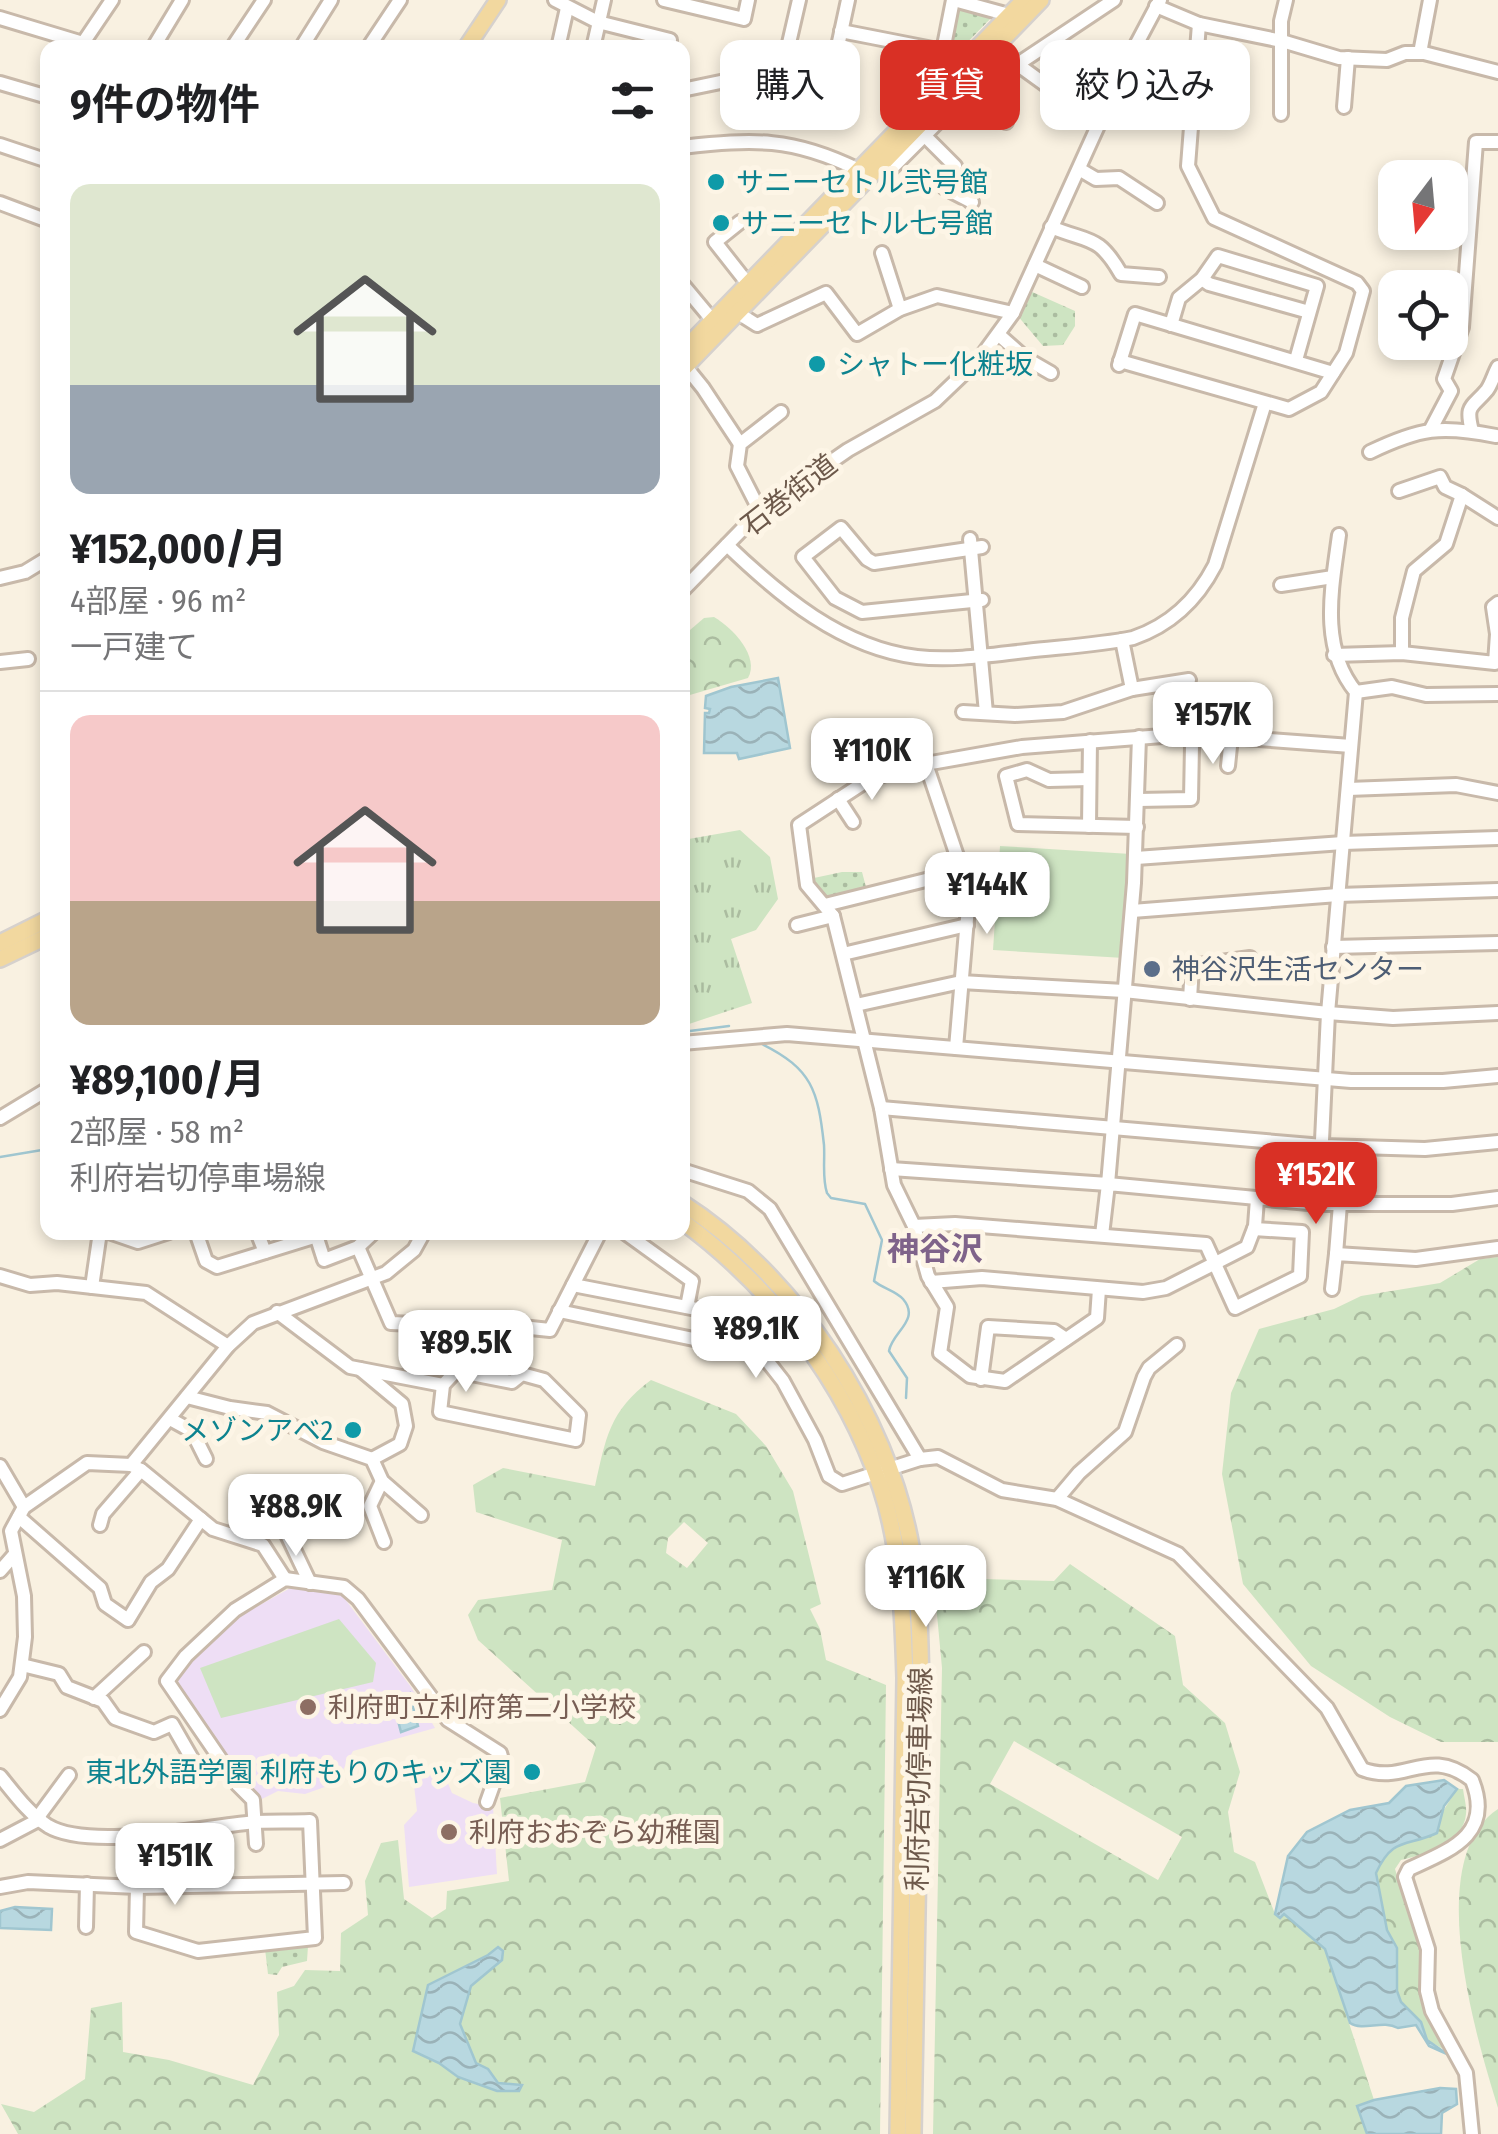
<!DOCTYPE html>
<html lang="ja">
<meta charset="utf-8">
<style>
body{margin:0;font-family:"Fira Sans Condensed","Noto Sans JP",sans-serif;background:#f2f2f2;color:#202124;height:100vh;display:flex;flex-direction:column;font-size:38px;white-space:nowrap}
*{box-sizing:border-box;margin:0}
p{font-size:32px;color:#757577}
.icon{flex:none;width:55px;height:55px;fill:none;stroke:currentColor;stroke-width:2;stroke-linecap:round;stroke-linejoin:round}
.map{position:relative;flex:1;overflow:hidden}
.details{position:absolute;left:40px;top:40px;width:650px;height:1200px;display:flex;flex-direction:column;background:#fff;border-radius:20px;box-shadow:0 5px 15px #0003}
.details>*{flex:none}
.banner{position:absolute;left:720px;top:40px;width:628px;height:90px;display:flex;gap:20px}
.needle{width:65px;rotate:196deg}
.buttons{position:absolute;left:1378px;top:160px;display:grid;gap:20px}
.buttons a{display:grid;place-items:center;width:90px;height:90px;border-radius:20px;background:#fff;box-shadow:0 5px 15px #0003;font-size:50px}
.price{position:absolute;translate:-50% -85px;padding:0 22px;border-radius:20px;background:#fff;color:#222;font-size:32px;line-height:65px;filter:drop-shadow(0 2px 5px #0008)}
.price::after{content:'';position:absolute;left:50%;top:60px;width:30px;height:22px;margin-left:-15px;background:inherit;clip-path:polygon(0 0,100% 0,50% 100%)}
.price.current{background:#d93025;color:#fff}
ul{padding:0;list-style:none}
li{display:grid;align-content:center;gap:20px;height:530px;padding:0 30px}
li+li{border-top:2px solid #e0e0e0}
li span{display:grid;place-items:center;height:310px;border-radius:20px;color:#555}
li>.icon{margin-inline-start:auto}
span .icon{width:180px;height:180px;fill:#fffc;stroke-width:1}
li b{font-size:42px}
h2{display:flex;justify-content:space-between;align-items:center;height:120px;padding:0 30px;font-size:42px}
.pill{padding:0 35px;border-radius:20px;background:#fff;box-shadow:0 5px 15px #0003;font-size:35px;line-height:90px}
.pill.current{background:#d93025;color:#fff}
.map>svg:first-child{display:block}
</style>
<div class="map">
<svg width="1498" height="2134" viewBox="0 0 1498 2134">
<defs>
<pattern id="grass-tufts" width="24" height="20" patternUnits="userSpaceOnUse" patternTransform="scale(2.5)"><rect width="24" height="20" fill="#cee4c2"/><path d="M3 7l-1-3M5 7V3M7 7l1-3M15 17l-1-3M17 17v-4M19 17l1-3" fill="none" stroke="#abbca0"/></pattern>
<pattern id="forest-crowns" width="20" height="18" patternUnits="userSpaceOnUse" patternTransform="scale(2.5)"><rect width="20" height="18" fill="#cee4c2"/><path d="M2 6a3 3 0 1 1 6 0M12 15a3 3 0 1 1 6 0" fill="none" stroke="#abbca0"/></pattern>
<pattern id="park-dots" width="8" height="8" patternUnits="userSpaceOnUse" patternTransform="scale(2.5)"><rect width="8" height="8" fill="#cee4c2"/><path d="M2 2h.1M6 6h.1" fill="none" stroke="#abbca0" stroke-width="1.8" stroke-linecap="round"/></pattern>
<pattern id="water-waves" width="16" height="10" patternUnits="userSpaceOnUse" patternTransform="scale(2.5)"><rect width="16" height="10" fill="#b8d8e0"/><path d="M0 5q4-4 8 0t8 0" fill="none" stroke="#9ab2b8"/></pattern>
</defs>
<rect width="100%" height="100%" fill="#f9f1e1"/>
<g fill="#eedef5">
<path d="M294 1586 342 1595 411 1687 435 1728 353 1751 336 1783 305 1794 278 1791 262 1799 242 1783 178 1686 179 1675 192 1656 238 1617Z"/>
<path d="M431 1774 447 1781 452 1793 473 1803 493 1807 497 1874 409 1887 404 1825 417 1811 414 1785 419 1776Z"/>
</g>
<path fill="url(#grass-tufts)" d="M740 830 770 857 778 899 756 930 731 939 752 1003 683 1026V840Z"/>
<g fill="url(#forest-crowns)" fill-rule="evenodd">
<path d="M714 617C733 628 760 657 748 678L683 697V636L704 618Z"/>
<path d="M1498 1257V1742H1441L1390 1717 1311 1666 1243 1584 1222 1474 1231 1393 1259 1329 1334 1309 1361 1296 1440 1283 1480 1259Z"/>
<path d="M651 1380 736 1414 766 1446 793 1491 821 1604 810 1609 820 1629 826 1660 886 1685 880 2134H18L1 2104 34 2112 85 2079 91 2008 122 2002 123 2052 169 2060 253 2085 279 2035 277 1992 294 1986 305 1970 340 1971 341 1933 368 1915 365 1881 381 1843 398 1840 404 1899 432 1918 446 1909 447 1891 509 1881 500 1798 585 1782 596 1747 478 1640 468 1615 478 1600 552 1590 562 1540 476 1512 473 1485 503 1468 595 1486C606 1438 609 1411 651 1380ZM684 1522 708 1543 687 1568 666 1553 668 1538ZM498 1947 502 1960 471 1986 460 2024 476 2063 488 2069 498 2083 514 2084 519 2091H497L458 2077 439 2063 413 2051 428 1985 488 1955Z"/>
<path d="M1070 1564 1175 1636 1183 1685 1225 1723 1240 1772 1228 1812 1234 1852 1255 1862 1275 1914H1284L1325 1949 1374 2100 1357 2107 1367 2134H933L942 1668 933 1572 983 1579 1054 1581ZM1014 1741 1182 1837 1158 1880 990 1784Z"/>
<path d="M1457 1789H1463C1464 1797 1467 1807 1466 1814 1464 1843 1423 1855 1401 1860L1395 1869 1422 1957 1421 1992 1428 2018 1447 2051 1427 2040 1421 2022 1401 2002 1397 1990V1949L1387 1930 1376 1873C1387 1849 1400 1840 1426 1838Z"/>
<path d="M1498 1809V2108C1476 2037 1422 1859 1498 1809Z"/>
</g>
<g fill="url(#park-dots)">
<path d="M955 3 995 14 954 56 944 54Z"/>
<path d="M1030 291 1075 311V326L1063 345 1043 346 1017 315Z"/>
<path d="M842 872H862L866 887 825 898 816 888 814 878Z"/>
<path d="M505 1332 524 1335 517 1367 505 1374 508 1353 486 1346 482 1336Z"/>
<path d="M308 1946 307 1961 282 1967 277 1975 268 1974 265 1949Z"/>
</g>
<g fill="#cee4c2">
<path d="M1000 846 1131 854 1124 958 993 950Z"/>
<path d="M339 1619 376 1663 373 1682 221 1718 200 1668Z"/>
</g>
<g fill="url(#water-waves)" stroke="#a0c6d0" stroke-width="2.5">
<path d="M778 678 790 748 739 759 737 753H704L705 713H709L710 709 705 708 706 696 731 687Z"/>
<path d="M410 1693 418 1726 401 1732 392 1698Z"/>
<path d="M1444 1780 1457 1789 1444 1806 1437 1833C1407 1847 1393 1836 1376 1873L1387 1930 1397 1948V1991L1401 2002 1421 2022 1427 2040 1447 2054 1429 2046 1416 2025 1398 2028C1382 2019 1364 2032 1350 2023L1325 1949 1284 1914 1280 1918 1275 1914 1288 1856 1307 1832 1350 1810 1389 1803 1406 1786Z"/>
<path d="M15 1907 52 1909 51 1930 0 1928V1911Z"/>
<path d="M498 1947 503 1951 502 1960 471 1986 460 2024 476 2063 488 2069 498 2083 522 2085 519 2091H497L458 2077 439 2063 413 2051 428 1985 488 1955Z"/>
<path d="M1440 2088 1456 2089 1457 2104 1442 2113 1441 2134H1367L1357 2106 1374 2100Z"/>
</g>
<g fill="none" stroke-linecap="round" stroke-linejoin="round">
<g stroke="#a0c6d0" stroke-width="2.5">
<path d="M682 1032 729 1026"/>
<path d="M762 1044C812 1069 818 1090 824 1145 825 1161 822 1178 827 1193L831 1198 865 1204 882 1240 874 1281C882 1288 896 1291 903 1299 921 1320 892 1332 889 1351L907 1378 906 1398"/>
<path d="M0 1157 48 1149"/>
</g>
<defs>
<g id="minor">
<path d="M555 0 598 22 670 40"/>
<path d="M664 0 744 19 748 0"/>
<path d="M954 0 1009 15"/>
<path d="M1156 6 1199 24 1282 41 1339 58 1387 60 1405 53H1424L1498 72"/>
<path d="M0 18 83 43 112 0"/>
<path d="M841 31 943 51 953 0"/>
<path d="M153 48 182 0"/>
<path d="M232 48 264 0"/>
<path d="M301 48 331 0"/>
<path d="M368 48 400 0"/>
<path d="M558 48 567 8"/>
<path d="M593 48 604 0"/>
<path d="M1420 53 1430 0"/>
<path d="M1017 64 1068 101"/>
<path d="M0 83 48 97"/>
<path d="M829 88 848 0"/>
<path d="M682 90 783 69 799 0"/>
<path d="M972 94 1006 122"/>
<path d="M1344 107 1348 58"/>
<path d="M1281 114V21L1286 0"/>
<path d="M924 135 955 166 945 188 972 202"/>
<path d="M0 145 48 161"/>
<path d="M682 147C754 139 792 137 859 170"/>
<path d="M873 165 885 175 939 121 1003 69 1009 70 1114 0"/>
<path d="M1079 169 1096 179 1119 178 1157 203"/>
<path d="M0 203 48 221"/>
<path d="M740 222 715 242 748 284"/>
<path d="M1051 227C1089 243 1098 234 1121 274L1159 277"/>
<path d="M882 253 900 309"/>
<path d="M1035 265 1082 287"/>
<path d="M1202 279 1209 284 1309 312"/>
<path d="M683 285 713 321"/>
<path d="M738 313 757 325 826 293 857 334 900 309 937 296 1013 313"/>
<path d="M1171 325 1179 298 1202 279 1218 256 1317 286 1296 360"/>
<path d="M999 335 1025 358 1051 373"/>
<path d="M1120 361 1289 409 1321 392 1346 353 1363 291 1357 283 1214 218 1188 166 1199 24"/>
<path d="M1119 365 1135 314 1333 373"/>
<path d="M686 367 703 388 740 444"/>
<path d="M1431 429 1451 391 1444 379 1462 327 1476 142H1498"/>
<path d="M1472 431C1465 404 1472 408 1487 390 1492 383 1494 374 1498 367"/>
<path d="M1370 452C1420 428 1441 425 1496 436"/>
<path d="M1399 491 1440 477 1445 487 1462 495"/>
<path d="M760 511 737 466 740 444 781 412"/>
<path d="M1339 535C1332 588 1319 647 1356 692L1328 1013 1393 1018 1498 1013"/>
<path d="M970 539 986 713"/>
<path d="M727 545C780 596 842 648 917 657 953 661 990 655 1026 651 1061 647 1098 645 1133 638 1171 625 1197 600 1215 565L1265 403"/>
<path d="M982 547 874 563 867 559 841 528 803 557 835 598 862 612 982 600"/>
<path d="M0 578 25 572 48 558"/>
<path d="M1281 585 1333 577"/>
<path d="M682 591 760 511 848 450 935 401 981 357 1013 313 1126 64 1160 0"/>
<path d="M1122 640 1132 689"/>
<path d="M1402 653V618L1414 571 1446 544 1462 495 1498 518"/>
<path d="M1334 655 1402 653 1495 663 1497 634 1493 607 1498 603"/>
<path d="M0 662 28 659"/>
<path d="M1356 692 1392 687 1426 695 1498 694"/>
<path d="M963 712 1015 715 1063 712 1132 689 1189 680"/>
<path d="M1228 766 1231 737 1351 746"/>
<path d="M1089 779 1049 780 1027 770 1006 776 1018 824 1137 827"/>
<path d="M1348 789 1456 785 1498 793"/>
<path d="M838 799 853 822"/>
<path d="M1089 826 1090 741"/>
<path d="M1136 858 1343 843 1498 838"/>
<path d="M825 905 962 871 926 764"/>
<path d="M1132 911 1338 895 1498 890"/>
<path d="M797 925 833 916"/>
<path d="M1333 947 1498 943"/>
<path d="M843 954 967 925"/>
<path d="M1190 999 1192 966 1250 958"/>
<path d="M856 1005 961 982 1124 991 1328 1013 1319 1204 1108 1184 1102 1235"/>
<path d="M682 1043 787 1034 1351 1081H1443L1498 1076"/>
<path d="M956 1048 971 872 962 871"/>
<path d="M881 1108 1323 1146 1425 1149 1498 1142"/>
<path d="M0 1118 48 1089"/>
<path d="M891 1169 1108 1184 1134 883 1139 737"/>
<path d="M682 1170 748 1191 770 1209 920 1459"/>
<path d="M1319 1204H1452L1498 1198"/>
<path d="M914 1226 955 1224 1206 1244 1235 1308 1300 1276 1302 1232 1254 1229"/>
<path d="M109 1232 138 1242 169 1232"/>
<path d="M196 1232 206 1261 217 1267 317 1236"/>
<path d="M257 1232 265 1252"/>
<path d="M315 1232 324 1260 358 1247 374 1232"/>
<path d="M624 1232 692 1281 687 1307"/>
<path d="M358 1247 391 1323 439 1325 464 1321 550 1330 600 1232"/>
<path d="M1336 1254 1340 1204"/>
<path d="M0 1276 30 1285 57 1283 146 1293 228 1346"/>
<path d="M931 1282 982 1278 1143 1292 1166 1288 1247 1247 1255 1226 1257 1199"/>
<path d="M573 1285 717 1313 739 1325 783 1381 815 1440 829 1476 842 1484 920 1459 938 1457 1002 1490 1057 1499 1178 1554 1327 1708 1362 1769C1406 1786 1427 1745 1472 1780 1494 1835 1450 1850 1409 1869L1405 1877 1428 1949 1427 1991 1432 2011 1466 2073 1472 2134"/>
<path d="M92 1287 100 1232"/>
<path d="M1099 1289 1097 1318 1005 1381 970 1376 940 1353 947 1307 928 1276 914 1226 894 1185 881 1108 833 916 807 885 799 825 871 778 914 766 1022 747 1188 734 1192 745 1191 799 1138 800"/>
<path d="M1332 1289 1336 1254 1416 1259 1498 1248"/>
<path d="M559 1311 708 1342 737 1352 750 1340"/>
<path d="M277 1312 350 1367 443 1385"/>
<path d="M360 1369 402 1404 406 1426 400 1444 372 1459"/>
<path d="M456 1371 512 1382 522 1374 544 1380 579 1415 576 1440 440 1412 443 1385Z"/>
<path d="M981 1379 988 1327 1054 1331 1066 1339"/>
<path d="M187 1397 230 1408 267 1413 323 1442 372 1459 382 1481 421 1515"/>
<path d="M170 1419 192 1431 206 1459"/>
<path d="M131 1465 228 1346 253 1323 386 1273 414 1250 424 1232"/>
<path d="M0 1466 24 1507"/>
<path d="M382 1481 370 1506 384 1542"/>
<path d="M1057 1499 1079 1473 1125 1432 1144 1377 1149 1368 1177 1345"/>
<path d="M260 1502 280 1520 310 1583"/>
<path d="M19 1517 100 1588 105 1604 128 1620 151 1582 168 1569 201 1519"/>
<path d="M100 1525 103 1514 141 1470"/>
<path d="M0 1571 15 1554"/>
<path d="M22 1665 59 1674 67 1687 103 1701 115 1718 154 1732 172 1724 195 1764"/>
<path d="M94 1698 144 1652"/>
<path d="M0 1710 20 1677 25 1637 24 1596 11 1531 24 1507 87 1463 131 1465 141 1470 213 1529 263 1545 285 1579"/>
<path d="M0 1776C14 1793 29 1814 48 1826 90 1851 207 1826 256 1822 274 1821 292 1822 310 1821L315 1938 198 1951 136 1932 137 1887"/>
<path d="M38 1817 69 1775"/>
<path d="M0 1840 40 1819"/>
<path d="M256 1844 253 1800 238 1785 167 1681 186 1656 235 1610 285 1579 344 1587 358 1599 448 1720 500 1753 502 1760 487 1802"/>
<path d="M0 1887 28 1882 137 1887 344 1883"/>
<path d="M86 1927 87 1884"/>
</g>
<g id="major">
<path d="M466 48 498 0"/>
<path d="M682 352 1024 0"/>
<path d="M682 370 1041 0"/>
<path d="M0 943 48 919"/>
<path d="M0 959 48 936"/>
<path d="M682 1203C796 1276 887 1414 911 1546 920 1595 920 1643 921 1692L913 2134"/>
<path d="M682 1221C773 1288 845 1381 881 1488 901 1548 903 1615 905 1678L898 2134"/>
</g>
</defs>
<use href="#minor" stroke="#c8b9aa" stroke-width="18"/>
<use href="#major" stroke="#d6d1cd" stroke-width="20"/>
<use href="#minor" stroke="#fff" stroke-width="12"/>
<use href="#major" stroke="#f2d89f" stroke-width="15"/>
</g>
<g fill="#0f9aa8" stroke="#fdf5e6" stroke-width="4">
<circle cx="716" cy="182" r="10"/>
<circle cx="721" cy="223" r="10"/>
<circle cx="817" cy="364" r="10"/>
<circle cx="353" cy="1430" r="10"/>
<circle cx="532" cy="1772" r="10"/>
</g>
<circle fill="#5c6f8a" stroke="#fdf5e6" stroke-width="4" cx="1152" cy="969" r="10"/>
<g fill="#8d6e63" stroke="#fdf5e6" stroke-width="4">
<circle cx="308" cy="1707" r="10"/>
<circle cx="449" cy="1832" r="10"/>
</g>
<g text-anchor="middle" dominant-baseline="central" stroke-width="10" stroke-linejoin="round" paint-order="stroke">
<g font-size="28" fill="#0d838f" stroke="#fdf5e6" text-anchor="start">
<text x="736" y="182">サニーセトル弐号館</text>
<text x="741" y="223">サニーセトル七号館</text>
<text x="837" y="364">シャトー化粧坂</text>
<text x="333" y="1430" text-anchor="end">メゾンアベ2</text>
<text x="512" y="1772" text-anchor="end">東北外語学園 利府もりのキッズ園</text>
</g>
<g font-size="28" fill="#6d594b" stroke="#fdf5e6">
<text transform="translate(789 495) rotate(-38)">石巻街道</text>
<text transform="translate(919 1779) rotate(-89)">利府岩切停車場線</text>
</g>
<g font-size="28" fill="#4e5e75" stroke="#fdf5e6" text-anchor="start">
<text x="1172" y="969">神谷沢生活センター</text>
</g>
<g font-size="28" fill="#785e54" stroke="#fdf5e6" text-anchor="start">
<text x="328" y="1707">利府町立利府第二小学校</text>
<text x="469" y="1832">利府おおぞら幼稚園</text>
</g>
<g font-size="32" font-weight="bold" fill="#7f638a" stroke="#fdf5e6">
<text x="935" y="1249">神谷沢</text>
</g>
</g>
</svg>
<div class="buttons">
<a><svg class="needle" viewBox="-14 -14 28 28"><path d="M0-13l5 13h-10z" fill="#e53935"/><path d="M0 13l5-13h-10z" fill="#757577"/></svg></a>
<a><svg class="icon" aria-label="locate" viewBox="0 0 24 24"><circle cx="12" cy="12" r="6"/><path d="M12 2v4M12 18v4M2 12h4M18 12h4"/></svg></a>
</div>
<b class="price" style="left:1213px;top:767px">¥157K</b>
<b class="price" style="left:872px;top:803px">¥110K</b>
<b class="price" style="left:987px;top:937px">¥144K</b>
<b class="price current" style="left:1316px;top:1227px">¥152K</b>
<b class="price" style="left:756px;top:1381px">¥89.1K</b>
<b class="price" style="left:466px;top:1395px">¥89.5K</b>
<b class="price" style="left:296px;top:1559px">¥88.9K</b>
<b class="price" style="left:926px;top:1630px">¥116K</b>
<b class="price" style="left:175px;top:1908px">¥151K</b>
<div class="banner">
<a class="pill">購入</a>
<a class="pill current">賃貸</a>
<a class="pill">絞り込み</a>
</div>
<section class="details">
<h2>9件の物件<svg class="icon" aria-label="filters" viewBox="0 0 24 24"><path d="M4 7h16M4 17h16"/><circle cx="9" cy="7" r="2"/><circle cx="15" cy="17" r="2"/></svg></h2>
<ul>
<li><span style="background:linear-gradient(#dfe7d0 65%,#9aa5b1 0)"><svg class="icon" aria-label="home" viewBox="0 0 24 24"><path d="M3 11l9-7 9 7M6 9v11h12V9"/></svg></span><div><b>¥152,000/月</b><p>4部屋 · 96 m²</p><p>一戸建て</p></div></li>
<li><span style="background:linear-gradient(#f6c9c9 60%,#b9a48a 0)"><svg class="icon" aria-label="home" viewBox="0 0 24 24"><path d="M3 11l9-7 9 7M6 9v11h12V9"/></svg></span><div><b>¥89,100/月</b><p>2部屋 · 58 m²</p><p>利府岩切停車場線</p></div></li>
</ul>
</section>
</div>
